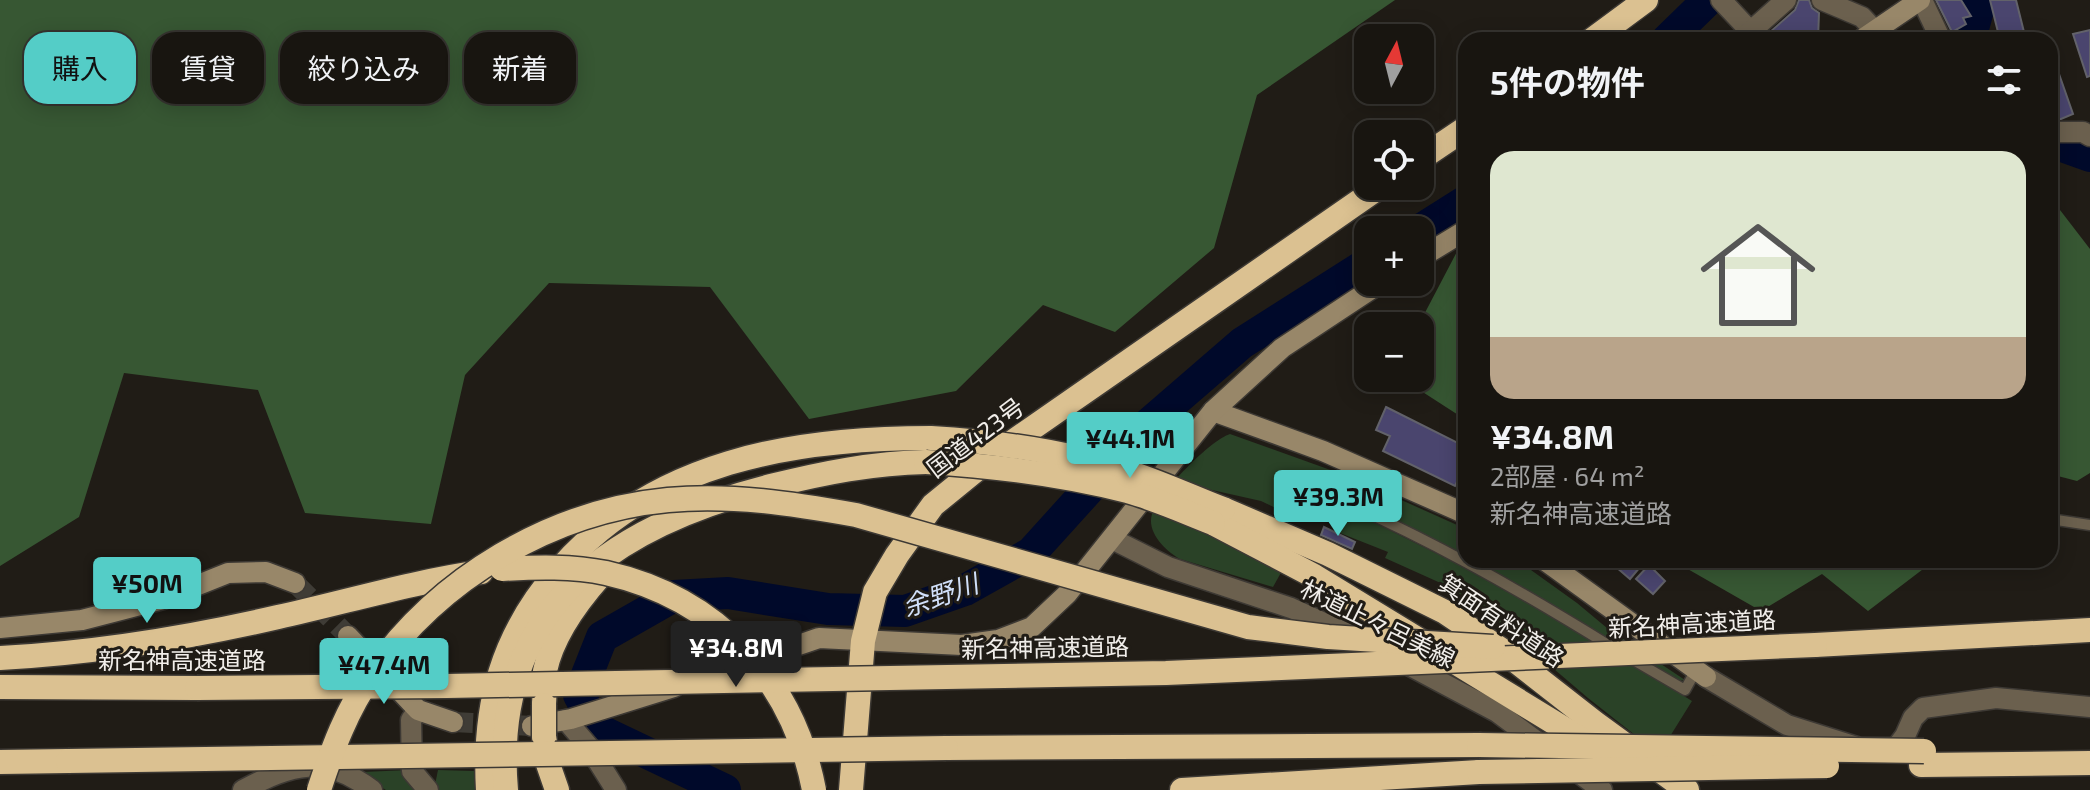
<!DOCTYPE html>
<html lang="ja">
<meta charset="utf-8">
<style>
body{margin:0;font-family:"Exo 2","Noto Sans JP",sans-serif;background:#25221e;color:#f1f3f6;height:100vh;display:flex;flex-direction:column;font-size:30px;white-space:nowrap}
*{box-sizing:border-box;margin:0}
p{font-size:26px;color:#9f9f9f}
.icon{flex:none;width:44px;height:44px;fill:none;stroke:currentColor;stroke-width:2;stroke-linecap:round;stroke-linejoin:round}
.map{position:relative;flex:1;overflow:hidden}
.sheet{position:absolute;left:1458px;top:32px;width:600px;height:536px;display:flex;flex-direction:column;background:#181510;border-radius:24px;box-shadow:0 4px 20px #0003,0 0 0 2px #363430}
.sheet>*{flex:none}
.guide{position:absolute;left:24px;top:32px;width:760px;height:72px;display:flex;gap:16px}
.needle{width:52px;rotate:7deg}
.buttons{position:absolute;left:1354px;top:24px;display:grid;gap:16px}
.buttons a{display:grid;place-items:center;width:80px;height:80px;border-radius:16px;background:#181510;box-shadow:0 4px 20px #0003,0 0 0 2px #363430;font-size:40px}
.price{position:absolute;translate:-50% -68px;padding:0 18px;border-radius:8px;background:#54cdc7;color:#111;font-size:26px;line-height:52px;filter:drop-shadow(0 2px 4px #0008)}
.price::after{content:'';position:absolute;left:50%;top:48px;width:24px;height:18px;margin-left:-12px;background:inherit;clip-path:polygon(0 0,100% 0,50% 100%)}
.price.on{background:#222;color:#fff}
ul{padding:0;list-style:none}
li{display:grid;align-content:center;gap:16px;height:424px;padding:0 32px}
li+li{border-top:2px solid #363430}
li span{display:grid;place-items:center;height:248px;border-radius:24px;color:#555}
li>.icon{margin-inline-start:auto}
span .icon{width:144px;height:144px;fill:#fffc;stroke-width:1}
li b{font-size:34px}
h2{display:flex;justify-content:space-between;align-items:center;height:96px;padding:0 32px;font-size:34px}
.chip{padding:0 28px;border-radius:24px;background:#181510;box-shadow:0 4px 20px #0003,0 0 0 2px #363430;font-size:28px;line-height:72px}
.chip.on{background:#54cdc7;color:#111}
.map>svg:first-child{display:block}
</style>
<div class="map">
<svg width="2090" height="790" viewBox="0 0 2090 790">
<rect width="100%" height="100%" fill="#201c16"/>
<g fill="#2a4227">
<path d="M1230 434 1350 477 1466 529V557L1301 477 1284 512 1261 501 1203 488 1283 569 1273 587 1180 559C1167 552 1146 533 1152 514 1159 493 1210 440 1230 434Z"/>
<path d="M1351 511 1514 592 1692 701 1659 754 1588 698 1481 607 1445 585 1385 558 1388 552 1340 533Z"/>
<path d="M1471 560H1517L1577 603 1607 628 1685 680 1679 681Z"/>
<path d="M409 770 421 790H386L362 776V772Z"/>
<path d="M438 770 474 771 476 790H438L435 785Z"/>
</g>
<g fill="#375733">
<path d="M0 0H1395L1257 95 1214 248 1115 332 1043 305 956 391 809 419 710 287 549 283 465 375 431 524 305 513 258 390 124 373 79 517 0 566Z"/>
<path d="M2050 197 2090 249V473L2077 481 2050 474Z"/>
<path d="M1466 242V420L1401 378H1420V326H1418L1461 244Z"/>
<path d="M1672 560H1935L1868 611 1822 574 1761 611Z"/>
</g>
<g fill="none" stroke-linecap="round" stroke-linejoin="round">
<g stroke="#00092a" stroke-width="32">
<path d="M1968 0 1978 10 1970 40"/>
<path d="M1667 40 1708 0"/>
<path d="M2050 145 2062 146 2090 156"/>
<path d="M1420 230 1466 201"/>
<path d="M725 790 599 730 579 695 602 637 674 596 728 593 828 609 905 611 965 590 1031 553 1146 426 1242 343 1368 263"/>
</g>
</g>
<g fill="#4a456e" stroke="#62626a" stroke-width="2">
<path d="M1799 0H1809L1812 8 1819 13 1818 40H1761L1795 10Z"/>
<path d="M1936 0H1961L1971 16 1963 18 1966 24 1952 32Z"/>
<path d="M1990 0H2016L2026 40H2000Z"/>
<path d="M2090 30V76L2087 77 2073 34Z"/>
<path d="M2050 54H2052L2073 114 2061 119H2050Z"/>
<path d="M1386 407 1466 447V463L1455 486 1383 451 1390 436 1376 430Z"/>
<path d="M1324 527 1355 542 1352 549 1321 535Z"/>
<path d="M1608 560H1632L1640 567 1630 579Z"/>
<path d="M1649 565 1665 581 1653 594 1636 579Z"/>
</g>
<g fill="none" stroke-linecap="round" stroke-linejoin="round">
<g stroke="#3f3c36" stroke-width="20" stroke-dasharray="20 10" stroke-linecap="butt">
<path d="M295 583 348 636"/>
<path d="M453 722 532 726"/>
</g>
<defs>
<g id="lane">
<path d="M1318 491C1421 534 1518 589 1613 648"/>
<path d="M2050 519 2090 525"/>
<path d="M1630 658 1685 690 1696 670"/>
</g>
<g id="street">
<path d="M1721 0 1751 32"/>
<path d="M1822 0 1862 17 1875 31"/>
<path d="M1922 0 1941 40"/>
<path d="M1741 40 1786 0"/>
<path d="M2050 132H2083L2090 136"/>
<path d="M1112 539 1168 567 1291 608 1355 637"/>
<path d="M1401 661 1497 712 1602 790"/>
<path d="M1706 677 1787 725 1860 748H1896L1905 736 1913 718 1923 708 1996 698 2090 707"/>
<path d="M418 710 411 720 412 771 428 790"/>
<path d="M566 720 589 747 616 790"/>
<path d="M243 790C292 764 324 754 372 790"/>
</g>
<g id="secondary">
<path d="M1861 40 1920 0"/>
<path d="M1420 258 1466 230"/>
<path d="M1213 411 1323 451 1466 514"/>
<path d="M1544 560 1706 677"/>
<path d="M0 628 82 620 163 599 228 573 266 572 295 583"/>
<path d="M348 636 418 710 453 722"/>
<path d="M705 677 819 638 962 645 998 640 1032 627 1067 594 1213 411 1282 348 1382 282"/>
<path d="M532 726 571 719 674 687"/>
</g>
<g id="highway">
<path d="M1592 40 1646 0"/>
<path d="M1420 159 1466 128"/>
<path d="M1223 509 1328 554 1445 612 1503 651 1595 723 1687 790"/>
<path d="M1213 523 1314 576 1599 750"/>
<path d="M1815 645 2090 630"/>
<path d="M0 658C93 653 187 638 278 617 346 602 412 582 481 572"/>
<path d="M0 687 197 688"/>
<path d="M544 703C545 693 544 681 545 671 552 636 577 602 600 576"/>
<path d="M544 736 548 764 557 790"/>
<path d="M946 748 1479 745"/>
<path d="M0 762 68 761"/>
<path d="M1921 765 2090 763"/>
<path d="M488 790C483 705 502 635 559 570 653 461 793 438 931 438"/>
<path d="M506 790C490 608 612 526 771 486 823 473 873 463 926 462"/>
<path d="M851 790 863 641 875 592 897 555 933 505 998 452 1381 186"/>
<path d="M1182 790 1479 772"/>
</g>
</defs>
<use href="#lane" stroke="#3d3934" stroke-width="13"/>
<use href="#street" stroke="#3d3934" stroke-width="23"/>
<use href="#secondary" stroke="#3d3934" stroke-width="23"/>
<use href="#highway" stroke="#3d3934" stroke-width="27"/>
<use href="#lane" stroke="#6b604e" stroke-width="10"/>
<use href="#street" stroke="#6b604e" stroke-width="20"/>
<use href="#secondary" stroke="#988769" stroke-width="20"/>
<use href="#highway" stroke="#dbc191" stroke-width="24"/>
<defs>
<g id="highway-bridge">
<path d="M931 438C998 442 1066 451 1131 473 1162 483 1192 497 1223 509"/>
<path d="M926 462C994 466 1061 474 1127 491 1156 499 1185 512 1213 523"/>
<path d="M502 569C537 567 572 566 606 573 717 598 793 680 814 790"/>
<path d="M197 688 447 686 1166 673 1815 645"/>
<path d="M544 736V705"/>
<path d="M1479 745 1924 751"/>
<path d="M68 761 946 748"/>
<path d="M1479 772 1827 766"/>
<path d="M319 790C332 750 347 709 372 674 439 578 551 511 668 500 732 494 794 504 856 515L1248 627 1328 637 1493 647"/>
</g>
</defs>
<use href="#highway-bridge" stroke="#3d3934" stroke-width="27" stroke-linecap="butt"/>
<use href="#highway-bridge" stroke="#dbc191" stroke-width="24"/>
</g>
<g text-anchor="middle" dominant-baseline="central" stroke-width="6" stroke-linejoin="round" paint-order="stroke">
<g font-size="24" fill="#f1eeea" stroke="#201c16">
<text transform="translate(975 437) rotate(-37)">国道423号</text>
<text transform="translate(1502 620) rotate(34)">箕面有料道路</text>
<text transform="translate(1378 623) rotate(26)">林道止々呂美線</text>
<text transform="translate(1692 623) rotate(-3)">新名神高速道路</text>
<text transform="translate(1045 647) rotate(-1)">新名神高速道路</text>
<text x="182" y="659">新名神高速道路</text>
</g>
<g font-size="26" font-style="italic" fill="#d1e0fa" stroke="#201c16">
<text transform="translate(940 594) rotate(-19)">余野川</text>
</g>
</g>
</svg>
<div class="buttons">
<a><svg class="needle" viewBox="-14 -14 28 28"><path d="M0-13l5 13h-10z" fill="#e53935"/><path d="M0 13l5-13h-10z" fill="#9f9f9f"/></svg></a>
<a><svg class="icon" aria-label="locate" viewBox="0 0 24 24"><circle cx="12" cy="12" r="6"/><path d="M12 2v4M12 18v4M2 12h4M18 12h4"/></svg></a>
<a>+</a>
<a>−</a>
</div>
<b class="price" style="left:1130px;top:480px">¥44.1M</b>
<b class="price" style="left:1338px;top:538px">¥39.3M</b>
<b class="price" style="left:147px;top:625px">¥50M</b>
<b class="price on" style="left:736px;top:689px">¥34.8M</b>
<b class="price" style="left:384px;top:706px">¥47.4M</b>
<div class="guide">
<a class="chip on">購入</a>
<a class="chip">賃貸</a>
<a class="chip">絞り込み</a>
<a class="chip">新着</a>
</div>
<section class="sheet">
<h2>5件の物件<svg class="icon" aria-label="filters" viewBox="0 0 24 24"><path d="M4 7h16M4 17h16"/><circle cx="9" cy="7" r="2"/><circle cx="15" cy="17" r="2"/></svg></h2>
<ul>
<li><span style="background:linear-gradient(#dfe7d0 75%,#b9a48a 0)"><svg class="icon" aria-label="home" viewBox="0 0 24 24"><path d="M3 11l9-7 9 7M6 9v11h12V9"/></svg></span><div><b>¥34.8M</b><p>2部屋 · 64 m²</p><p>新名神高速道路</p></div></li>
</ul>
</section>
</div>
